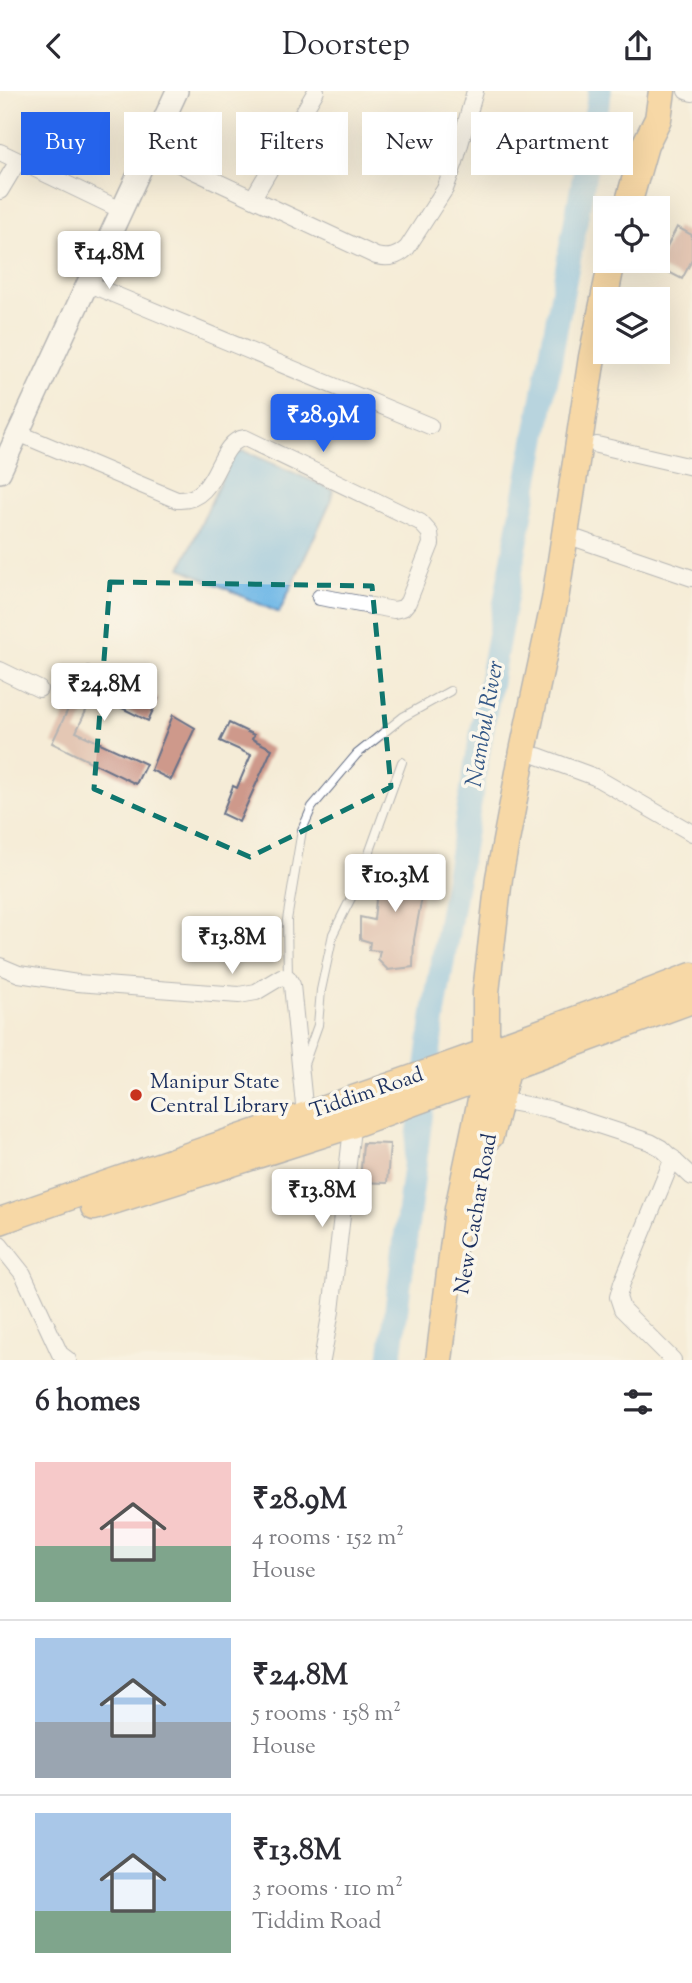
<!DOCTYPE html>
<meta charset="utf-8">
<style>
body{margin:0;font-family:"Sorts Mill Goudy",serif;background:#f2f2f3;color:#2b2b33;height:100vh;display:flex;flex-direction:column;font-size:26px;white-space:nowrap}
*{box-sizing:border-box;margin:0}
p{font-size:23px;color:#7c7c81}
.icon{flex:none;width:38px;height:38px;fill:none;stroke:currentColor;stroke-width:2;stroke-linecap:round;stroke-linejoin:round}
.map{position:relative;height:1269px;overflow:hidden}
.sheet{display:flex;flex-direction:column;background:#fff;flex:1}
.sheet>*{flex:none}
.guide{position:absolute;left:21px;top:21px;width:651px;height:63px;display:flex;gap:14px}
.controls{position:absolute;left:593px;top:105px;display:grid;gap:14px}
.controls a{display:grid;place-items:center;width:77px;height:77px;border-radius:0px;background:#fff;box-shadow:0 7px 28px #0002;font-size:35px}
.price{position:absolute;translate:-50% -60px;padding:0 16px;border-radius:7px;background:#fff;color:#222;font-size:23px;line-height:46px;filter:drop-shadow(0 2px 4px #0008)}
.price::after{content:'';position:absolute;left:50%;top:42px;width:21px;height:16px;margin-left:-10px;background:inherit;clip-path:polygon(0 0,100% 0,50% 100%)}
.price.current{background:#2563eb;color:#fff}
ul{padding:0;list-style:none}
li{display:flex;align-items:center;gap:21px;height:175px;padding:0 35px}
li+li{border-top:2px solid #e1e1e2}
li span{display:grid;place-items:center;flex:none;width:196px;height:140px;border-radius:0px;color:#555}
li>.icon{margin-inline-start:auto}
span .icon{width:84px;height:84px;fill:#fffc;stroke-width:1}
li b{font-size:30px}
h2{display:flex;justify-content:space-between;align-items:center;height:84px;padding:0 35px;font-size:30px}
.pill{padding:0 24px;border-radius:0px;background:#fff;box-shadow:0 7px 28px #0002;font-size:24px;line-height:63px}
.pill.current{background:#2563eb;color:#fff}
header{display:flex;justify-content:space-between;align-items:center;height:91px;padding:0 35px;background:#fff;font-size:32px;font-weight:600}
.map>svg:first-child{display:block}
</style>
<header><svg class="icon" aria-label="back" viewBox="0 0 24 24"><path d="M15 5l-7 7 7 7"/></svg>Doorstep<svg class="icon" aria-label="share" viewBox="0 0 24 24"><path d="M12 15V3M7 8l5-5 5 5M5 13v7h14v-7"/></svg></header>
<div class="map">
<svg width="692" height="1269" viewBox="0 0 692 1269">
<rect width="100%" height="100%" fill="#fbf7ec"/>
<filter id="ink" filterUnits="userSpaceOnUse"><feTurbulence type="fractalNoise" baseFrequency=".0143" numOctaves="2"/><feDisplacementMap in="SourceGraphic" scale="14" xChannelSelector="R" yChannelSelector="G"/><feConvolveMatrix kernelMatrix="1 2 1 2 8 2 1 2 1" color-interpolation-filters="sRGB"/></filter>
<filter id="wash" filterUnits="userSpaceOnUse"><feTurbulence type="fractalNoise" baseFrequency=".00686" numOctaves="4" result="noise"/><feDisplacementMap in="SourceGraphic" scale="28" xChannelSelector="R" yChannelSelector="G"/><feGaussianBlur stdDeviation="1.57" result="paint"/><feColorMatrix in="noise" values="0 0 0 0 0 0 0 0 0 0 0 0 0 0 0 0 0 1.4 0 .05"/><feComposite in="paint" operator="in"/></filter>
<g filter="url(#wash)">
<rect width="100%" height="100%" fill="#f5ecd7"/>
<path fill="#6eb7e6" stroke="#4473a2" stroke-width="2" d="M244 360 333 399 330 412 279 522 181 477 233 363Z"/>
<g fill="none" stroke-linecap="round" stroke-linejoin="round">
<path stroke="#6eb7e6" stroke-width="24" d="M390 1269 434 921 493 576 600 0"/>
</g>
<g id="blocks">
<g fill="#ce998b">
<path d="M677 136 692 144V169L682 188 657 175Z"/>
<path d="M88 576 158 608 148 630 94 603 76 641 146 673 136 693 52 652Z"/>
<path d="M173 624 195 637 171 689 151 679Z"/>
<path d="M229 632 254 644 252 648 272 658 239 731 222 723 233 695 237 697 251 664 220 650Z"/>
<path d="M380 768 427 779 414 849 413 876 388 879 378 869 380 860 369 859 370 851 360 848V826L374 829Z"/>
<path d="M363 1052 390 1053 387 1092 360 1091Z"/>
</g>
</g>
</g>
<g filter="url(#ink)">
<use href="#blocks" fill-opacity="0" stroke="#677188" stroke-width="2"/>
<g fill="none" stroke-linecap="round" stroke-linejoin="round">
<defs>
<g id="service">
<path d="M288 887 287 829 302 739 312 716 357 663 403 626 450 600"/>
<path d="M303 976 318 934 321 899 333 843 358 793 402 671"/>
</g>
<g id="minor">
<path d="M686 0 692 2"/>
<path d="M149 59 376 165C389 168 397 166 407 157L445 98 455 71 475 0"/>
<path d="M0 61 121 119"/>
<path d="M0 100 18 70"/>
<path d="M253 107 316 0"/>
<path d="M89 193 430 335"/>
<path d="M18 342 177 409C220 412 215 350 245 347L420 431 430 442 431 453 408 511 403 517 394 519 320 506"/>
<path d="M597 354 692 376"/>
<path d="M566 444 692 487"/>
<path d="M0 579 39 598"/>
<path d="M538 665 595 686 692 742"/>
<path d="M0 875 19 883 77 892 239 904 256 901 281 886 288 887 292 894 305 1024"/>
<path d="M493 1008 549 1018 650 1051 661 1057 692 1086"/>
<path d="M673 1067 622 1192 618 1206 622 1218 673 1269"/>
<path d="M0 1154 23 1183 60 1263 68 1269"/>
<path d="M322 1269 331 1220 353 1029"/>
</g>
<path id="tertiary" d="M0 381 177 0"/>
<g id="trunk">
<path d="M627 117 645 54 658 28 662 0"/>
<path d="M490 1045 507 979"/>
<path d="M94 1116 354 1033 692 909"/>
<path d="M0 1130C231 1049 464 973 692 885"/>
<path d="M439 1269 458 1118 486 985V901L499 787 523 660 555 509 592 266 612 170"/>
</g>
</defs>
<use href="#service" stroke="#677188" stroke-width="10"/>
<use href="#minor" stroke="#677188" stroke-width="18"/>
<use href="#tertiary" stroke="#677188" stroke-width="24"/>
<use href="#trunk" stroke="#677188" stroke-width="29"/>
<use href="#service" stroke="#fff" stroke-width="8"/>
<use href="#minor" stroke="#fff" stroke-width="16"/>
<use href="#tertiary" stroke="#fff" stroke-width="21"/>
<use href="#trunk" stroke="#f8bf6c" stroke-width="26"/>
</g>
</g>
<path d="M0 0H692V1269H0ZM110 491 372 495 391 696 250 766 94 698Z" fill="#f5ecd7" fill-opacity=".55" fill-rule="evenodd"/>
<path fill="none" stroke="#0f766e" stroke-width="5" stroke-dasharray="14 9" stroke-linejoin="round" d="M110 491 372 495 391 696 250 766 94 698Z"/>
<circle fill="#c8321e" stroke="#fbf7ec" stroke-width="2.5" cx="136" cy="1004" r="7"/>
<g text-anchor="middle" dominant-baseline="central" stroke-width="7" stroke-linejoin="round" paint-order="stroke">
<g font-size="21" fill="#1b2f5e" stroke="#fbf7ec" text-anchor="start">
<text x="150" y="992">Manipur State<tspan x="150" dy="24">Central Library</tspan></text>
</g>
<g font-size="21" fill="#1b2f5e" stroke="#fbf7ec">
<text transform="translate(367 1003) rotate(-19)">Tiddim Road</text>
<text transform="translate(477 1123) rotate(-80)">New Cachar Road</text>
</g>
<g font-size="23" font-style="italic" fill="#345887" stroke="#fbf7ec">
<text transform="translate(486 633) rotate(-80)">Nambul River</text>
</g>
</g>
</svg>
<div class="controls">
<a><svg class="icon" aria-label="locate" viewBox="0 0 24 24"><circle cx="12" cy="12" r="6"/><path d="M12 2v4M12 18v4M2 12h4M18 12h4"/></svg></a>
<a><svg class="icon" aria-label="layers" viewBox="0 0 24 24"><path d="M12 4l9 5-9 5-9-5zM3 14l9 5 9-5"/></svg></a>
</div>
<b class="price" style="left:109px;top:200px">₹14.8M</b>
<b class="price current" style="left:323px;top:363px">₹28.9M</b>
<b class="price" style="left:104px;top:632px">₹24.8M</b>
<b class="price" style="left:395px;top:823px">₹10.3M</b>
<b class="price" style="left:232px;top:885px">₹13.8M</b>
<b class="price" style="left:322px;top:1138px">₹13.8M</b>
<div class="guide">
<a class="pill current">Buy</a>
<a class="pill">Rent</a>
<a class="pill">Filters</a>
<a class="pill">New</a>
<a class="pill">Apartment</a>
</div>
</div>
<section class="sheet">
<h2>6 homes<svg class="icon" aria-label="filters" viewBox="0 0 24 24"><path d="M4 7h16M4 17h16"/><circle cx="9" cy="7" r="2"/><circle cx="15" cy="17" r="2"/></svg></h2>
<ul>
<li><span style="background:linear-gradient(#f6c9c9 60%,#7fa58c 0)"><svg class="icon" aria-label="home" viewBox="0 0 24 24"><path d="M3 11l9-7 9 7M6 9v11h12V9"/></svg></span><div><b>₹28.9M</b><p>4 rooms · 152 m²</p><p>House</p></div></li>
<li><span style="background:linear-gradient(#a9c7e8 60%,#9aa5b1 0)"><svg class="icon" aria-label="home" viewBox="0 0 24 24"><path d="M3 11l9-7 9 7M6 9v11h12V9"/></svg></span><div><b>₹24.8M</b><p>5 rooms · 158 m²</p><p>House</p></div></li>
<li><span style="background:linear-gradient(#a9c7e8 70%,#7fa58c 0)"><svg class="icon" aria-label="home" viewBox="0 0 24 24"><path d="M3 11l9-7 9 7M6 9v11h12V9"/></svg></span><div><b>₹13.8M</b><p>3 rooms · 110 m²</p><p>Tiddim Road</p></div></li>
</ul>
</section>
